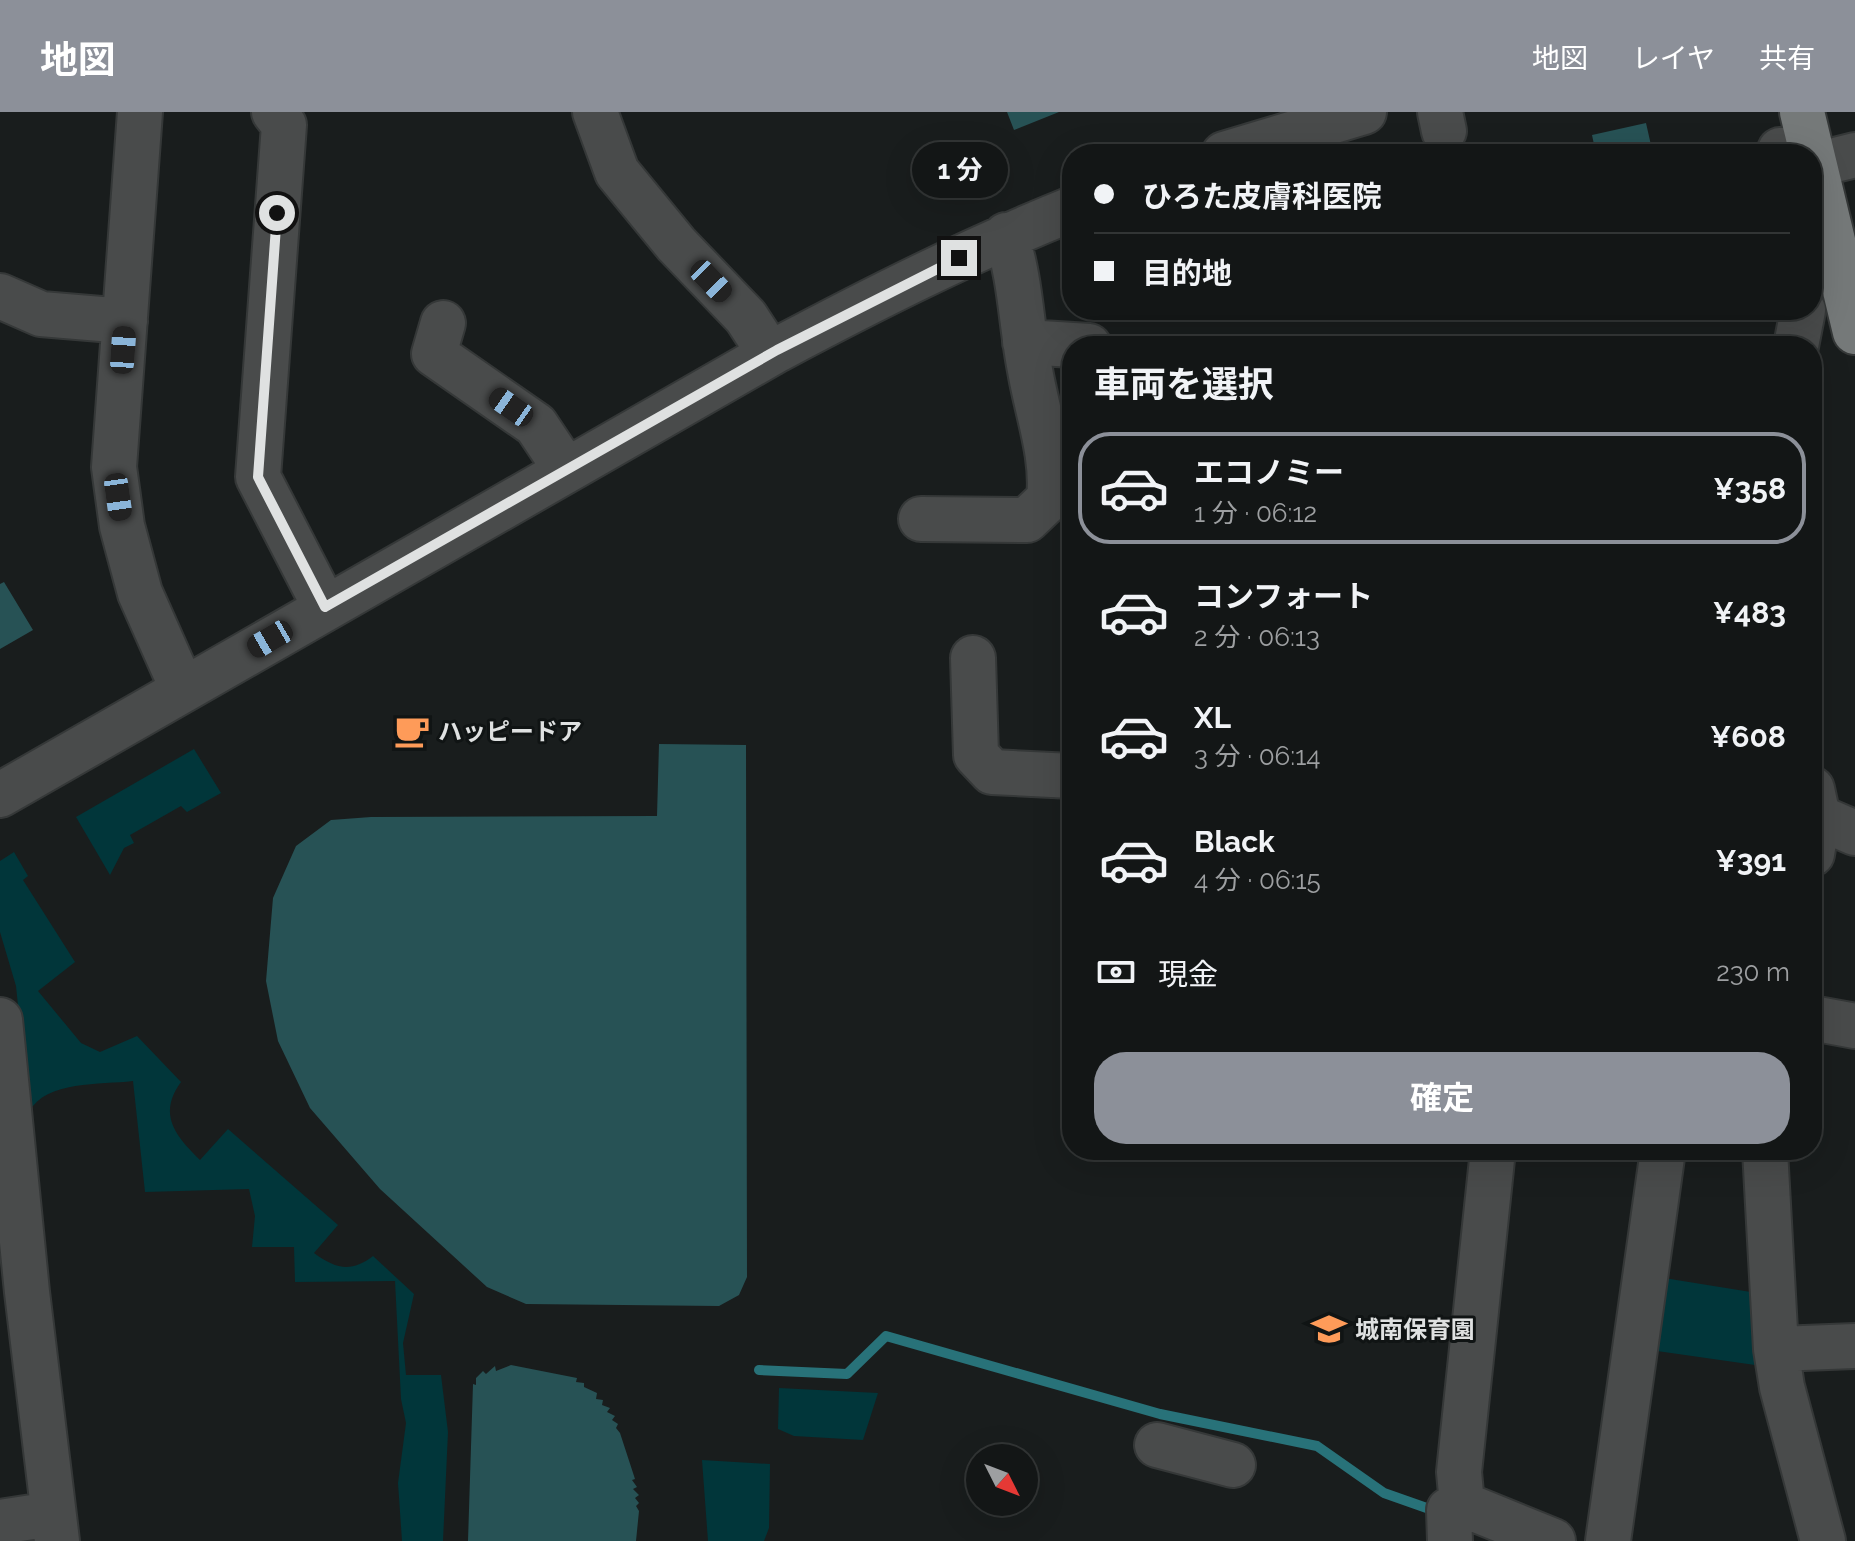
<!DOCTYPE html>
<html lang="ja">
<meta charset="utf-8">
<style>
:root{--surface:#131616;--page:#1c1f1f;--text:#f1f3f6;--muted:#9d9fa1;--line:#323535;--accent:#8c9099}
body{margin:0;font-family:Raleway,"Noto Sans JP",sans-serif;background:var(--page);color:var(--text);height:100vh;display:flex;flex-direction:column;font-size:30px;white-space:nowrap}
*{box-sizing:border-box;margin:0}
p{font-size:26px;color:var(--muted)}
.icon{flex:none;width:44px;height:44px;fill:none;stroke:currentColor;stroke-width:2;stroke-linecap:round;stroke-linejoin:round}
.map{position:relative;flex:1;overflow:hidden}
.sheet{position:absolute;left:1062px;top:224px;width:760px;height:824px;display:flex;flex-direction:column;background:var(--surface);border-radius:32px;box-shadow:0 8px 32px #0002,0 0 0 2px var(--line)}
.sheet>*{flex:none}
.banner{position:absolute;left:1062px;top:32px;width:760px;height:176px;border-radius:32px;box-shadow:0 8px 32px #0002,0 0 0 2px var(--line);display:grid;align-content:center;height:176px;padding:0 32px;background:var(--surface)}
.needle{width:52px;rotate:132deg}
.tools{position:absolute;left:966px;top:1332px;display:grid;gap:16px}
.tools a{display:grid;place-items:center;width:72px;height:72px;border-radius:50%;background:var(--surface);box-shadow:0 8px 32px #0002,0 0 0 2px var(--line);font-size:40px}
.end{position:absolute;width:36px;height:36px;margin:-18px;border:10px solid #dfe1e1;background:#111;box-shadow:0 0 0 4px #111}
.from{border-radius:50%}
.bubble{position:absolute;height:56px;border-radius:28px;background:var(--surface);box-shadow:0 8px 32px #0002,0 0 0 2px var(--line);font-size:26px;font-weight:700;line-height:56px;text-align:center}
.car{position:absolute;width:24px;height:48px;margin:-24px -12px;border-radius:10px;box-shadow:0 0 6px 2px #0007;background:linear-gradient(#222 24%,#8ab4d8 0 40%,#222 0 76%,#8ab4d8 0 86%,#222 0)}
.banner b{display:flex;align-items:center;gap:28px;height:76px;font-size:30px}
.banner b+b{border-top:2px solid var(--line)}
.banner i{width:20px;height:20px;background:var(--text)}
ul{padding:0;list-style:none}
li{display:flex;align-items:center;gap:24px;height:112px;margin:0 16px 12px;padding:0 16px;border:4px solid transparent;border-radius:32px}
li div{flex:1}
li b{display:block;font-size:30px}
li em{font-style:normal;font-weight:700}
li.selected{border-color:var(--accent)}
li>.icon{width:72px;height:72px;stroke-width:1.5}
h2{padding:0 32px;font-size:36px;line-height:96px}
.pay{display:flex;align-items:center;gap:20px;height:88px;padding:0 32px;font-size:30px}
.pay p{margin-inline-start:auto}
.button{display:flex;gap:16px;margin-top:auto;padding:16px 32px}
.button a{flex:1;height:92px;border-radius:32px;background:var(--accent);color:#fff;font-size:32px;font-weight:700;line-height:92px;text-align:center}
header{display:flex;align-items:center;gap:48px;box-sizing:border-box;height:112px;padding:0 40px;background:var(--accent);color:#fff}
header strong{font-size:38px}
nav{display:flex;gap:44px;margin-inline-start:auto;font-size:28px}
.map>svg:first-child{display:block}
.green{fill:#01363a}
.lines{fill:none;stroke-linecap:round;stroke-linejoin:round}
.stream{stroke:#287279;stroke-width:10}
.building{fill:#275255}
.minor-casing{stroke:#353838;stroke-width:48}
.major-casing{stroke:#353838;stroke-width:48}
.minor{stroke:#494b4b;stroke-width:44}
.major{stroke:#757979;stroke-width:44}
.route{stroke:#dfe1e1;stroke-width:10}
.labels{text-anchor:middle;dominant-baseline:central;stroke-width:6;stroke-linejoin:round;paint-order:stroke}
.poi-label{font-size:24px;font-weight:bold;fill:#dfe1e1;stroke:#101414;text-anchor:start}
</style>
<header>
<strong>地図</strong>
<nav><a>地図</a><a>レイヤ</a><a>共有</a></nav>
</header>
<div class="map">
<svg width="1855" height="1429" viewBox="0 0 1855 1429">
<rect width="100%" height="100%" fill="#191d1d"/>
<path class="green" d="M194 637 221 681 187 700 181 694 130 723 134 731 124 736 110 763 76 705Z
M14 740 28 764 23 768 75 850 38 879 81 931 100 940 137 924 181 970C157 1003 176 1024 200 1048L228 1017 338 1113 314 1141C336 1157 351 1161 373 1144L414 1182 403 1231 406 1263H441L448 1320 443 1429H402L398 1371 406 1311 401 1287 395 1169 295 1170 294 1135H252L255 1104 249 1077 145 1080 133 969C101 973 46 968 29 1000L16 874 0 820V749Z
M1664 1166 1757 1181 1762 1254 1650 1238Z
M779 1276 878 1281 863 1328 794 1324 778 1317Z
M702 1348 770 1352 769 1416 764 1429H708Z"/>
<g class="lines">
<path class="stream" d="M759 1258 847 1262 886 1224 1160 1302 1317 1334 1384 1381 1438 1400"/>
</g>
<path class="building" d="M1007 0H1059L1014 18Z
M1646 11 1653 42H1596L1592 23Z
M4 470 33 518 0 537V472Z
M659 632 746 633 747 1165 739 1183 719 1194 526 1192 487 1175 380 1077 310 996 278 929 266 869 273 786 296 734 331 708 371 705 657 704Z
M511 1253 577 1266 576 1270 584 1271V1275L597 1281 596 1287 603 1288 602 1293 610 1296 607 1300 615 1304 612 1308 618 1312 616 1316 620 1321 635 1367 632 1368 637 1375 633 1377 639 1383 635 1386 639 1391 636 1394 639 1399 636 1429H468L473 1272 476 1273V1266L483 1259 486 1262 495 1254 496 1259Z"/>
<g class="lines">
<g class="minor-casing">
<path id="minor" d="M140 0 114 355 122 414 140 481 183 578
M274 0 284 13 258 365 325 495
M595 0 617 60 676 132 746 205 770 242
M1440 0 1444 19
M1780 38 1811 37
M1224 42 1364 0
M1815 53 1855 43
M0 184 41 202 125 209
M443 211 434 242 536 313 566 358
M1025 230 1089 234
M1796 234 1803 198
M921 407 1027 408 1049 387C1054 345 1037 300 1030 258 1021 213 1021 168 1006 123
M973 546 976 643 992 660 1072 664
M1812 677 1818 705 1812 742
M0 683 777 238C873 187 970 138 1072 97
M1818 705 1855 721
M1812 906 1855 914
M0 908 27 1180 57 1429
M1765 1038 1776 1237 1782 1275 1823 1429
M1776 1237 1855 1234
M1157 1333 1233 1353
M1462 1392 1459 1360 1493 1038
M0 1410 52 1402
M1450 1429 1449 1398 1462 1392 1553 1429
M1608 1429 1663 1038"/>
</g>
<g class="major-casing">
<path id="major" d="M1802 0 1855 220"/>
</g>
<use href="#minor" class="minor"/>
<use href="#major" class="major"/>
</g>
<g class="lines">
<path class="route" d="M277 101 258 365 325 495 777 238 959 146"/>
</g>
<defs>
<g id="cafe-bare" transform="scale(2.76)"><path d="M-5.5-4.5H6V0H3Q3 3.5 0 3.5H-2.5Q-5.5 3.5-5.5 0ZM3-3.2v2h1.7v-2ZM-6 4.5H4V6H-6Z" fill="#fe9b59" stroke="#101414" stroke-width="2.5" paint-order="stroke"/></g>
<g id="school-bare" transform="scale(2.76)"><path d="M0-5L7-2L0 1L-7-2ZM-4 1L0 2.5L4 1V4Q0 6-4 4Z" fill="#fe9b59" stroke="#101414" stroke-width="2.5" paint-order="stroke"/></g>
</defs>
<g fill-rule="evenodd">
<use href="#cafe-bare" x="412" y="619"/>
<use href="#school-bare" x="1329" y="1217"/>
</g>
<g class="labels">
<g class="poi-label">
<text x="438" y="619">ハッピードア</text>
<text x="1355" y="1217">城南保育園</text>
</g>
</g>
</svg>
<div class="tools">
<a><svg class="needle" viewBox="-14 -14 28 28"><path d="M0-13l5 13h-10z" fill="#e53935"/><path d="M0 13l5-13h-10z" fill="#9d9fa1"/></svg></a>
</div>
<i class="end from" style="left:277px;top:101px"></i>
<i class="end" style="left:959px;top:146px"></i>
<div class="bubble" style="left:912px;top:30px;width:96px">1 分</div>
<i class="car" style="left:711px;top:169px;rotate:136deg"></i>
<i class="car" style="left:123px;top:238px;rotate:4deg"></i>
<i class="car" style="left:511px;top:295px;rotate:305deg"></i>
<i class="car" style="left:118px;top:385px;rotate:172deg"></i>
<i class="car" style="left:270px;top:527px;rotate:240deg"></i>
<div class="banner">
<b><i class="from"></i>ひろた皮膚科医院</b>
<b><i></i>目的地</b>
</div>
<section class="sheet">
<h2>車両を選択</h2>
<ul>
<li class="selected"><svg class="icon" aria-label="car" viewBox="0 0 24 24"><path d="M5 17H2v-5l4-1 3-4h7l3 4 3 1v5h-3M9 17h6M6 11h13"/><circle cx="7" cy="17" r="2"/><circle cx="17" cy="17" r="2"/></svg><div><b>エコノミー</b><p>1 分 · 06:12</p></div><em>¥358</em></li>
<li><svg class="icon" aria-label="car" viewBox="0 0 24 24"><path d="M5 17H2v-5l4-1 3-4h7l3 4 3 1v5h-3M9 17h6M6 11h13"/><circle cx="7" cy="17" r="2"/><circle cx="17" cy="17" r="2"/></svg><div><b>コンフォート</b><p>2 分 · 06:13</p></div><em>¥483</em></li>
<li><svg class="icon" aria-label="car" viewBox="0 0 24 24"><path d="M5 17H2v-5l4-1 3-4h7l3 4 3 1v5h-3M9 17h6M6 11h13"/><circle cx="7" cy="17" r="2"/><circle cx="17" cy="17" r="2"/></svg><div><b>XL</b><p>3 分 · 06:14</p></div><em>¥608</em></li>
<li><svg class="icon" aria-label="car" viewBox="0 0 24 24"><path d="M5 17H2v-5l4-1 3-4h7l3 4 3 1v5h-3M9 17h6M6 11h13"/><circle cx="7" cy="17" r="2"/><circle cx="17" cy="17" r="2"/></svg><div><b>Black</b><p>4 分 · 06:15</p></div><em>¥391</em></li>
</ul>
<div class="pay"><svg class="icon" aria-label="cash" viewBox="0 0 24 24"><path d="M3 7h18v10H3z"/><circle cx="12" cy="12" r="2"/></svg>現金<p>230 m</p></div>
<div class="button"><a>確定</a></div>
</section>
</div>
